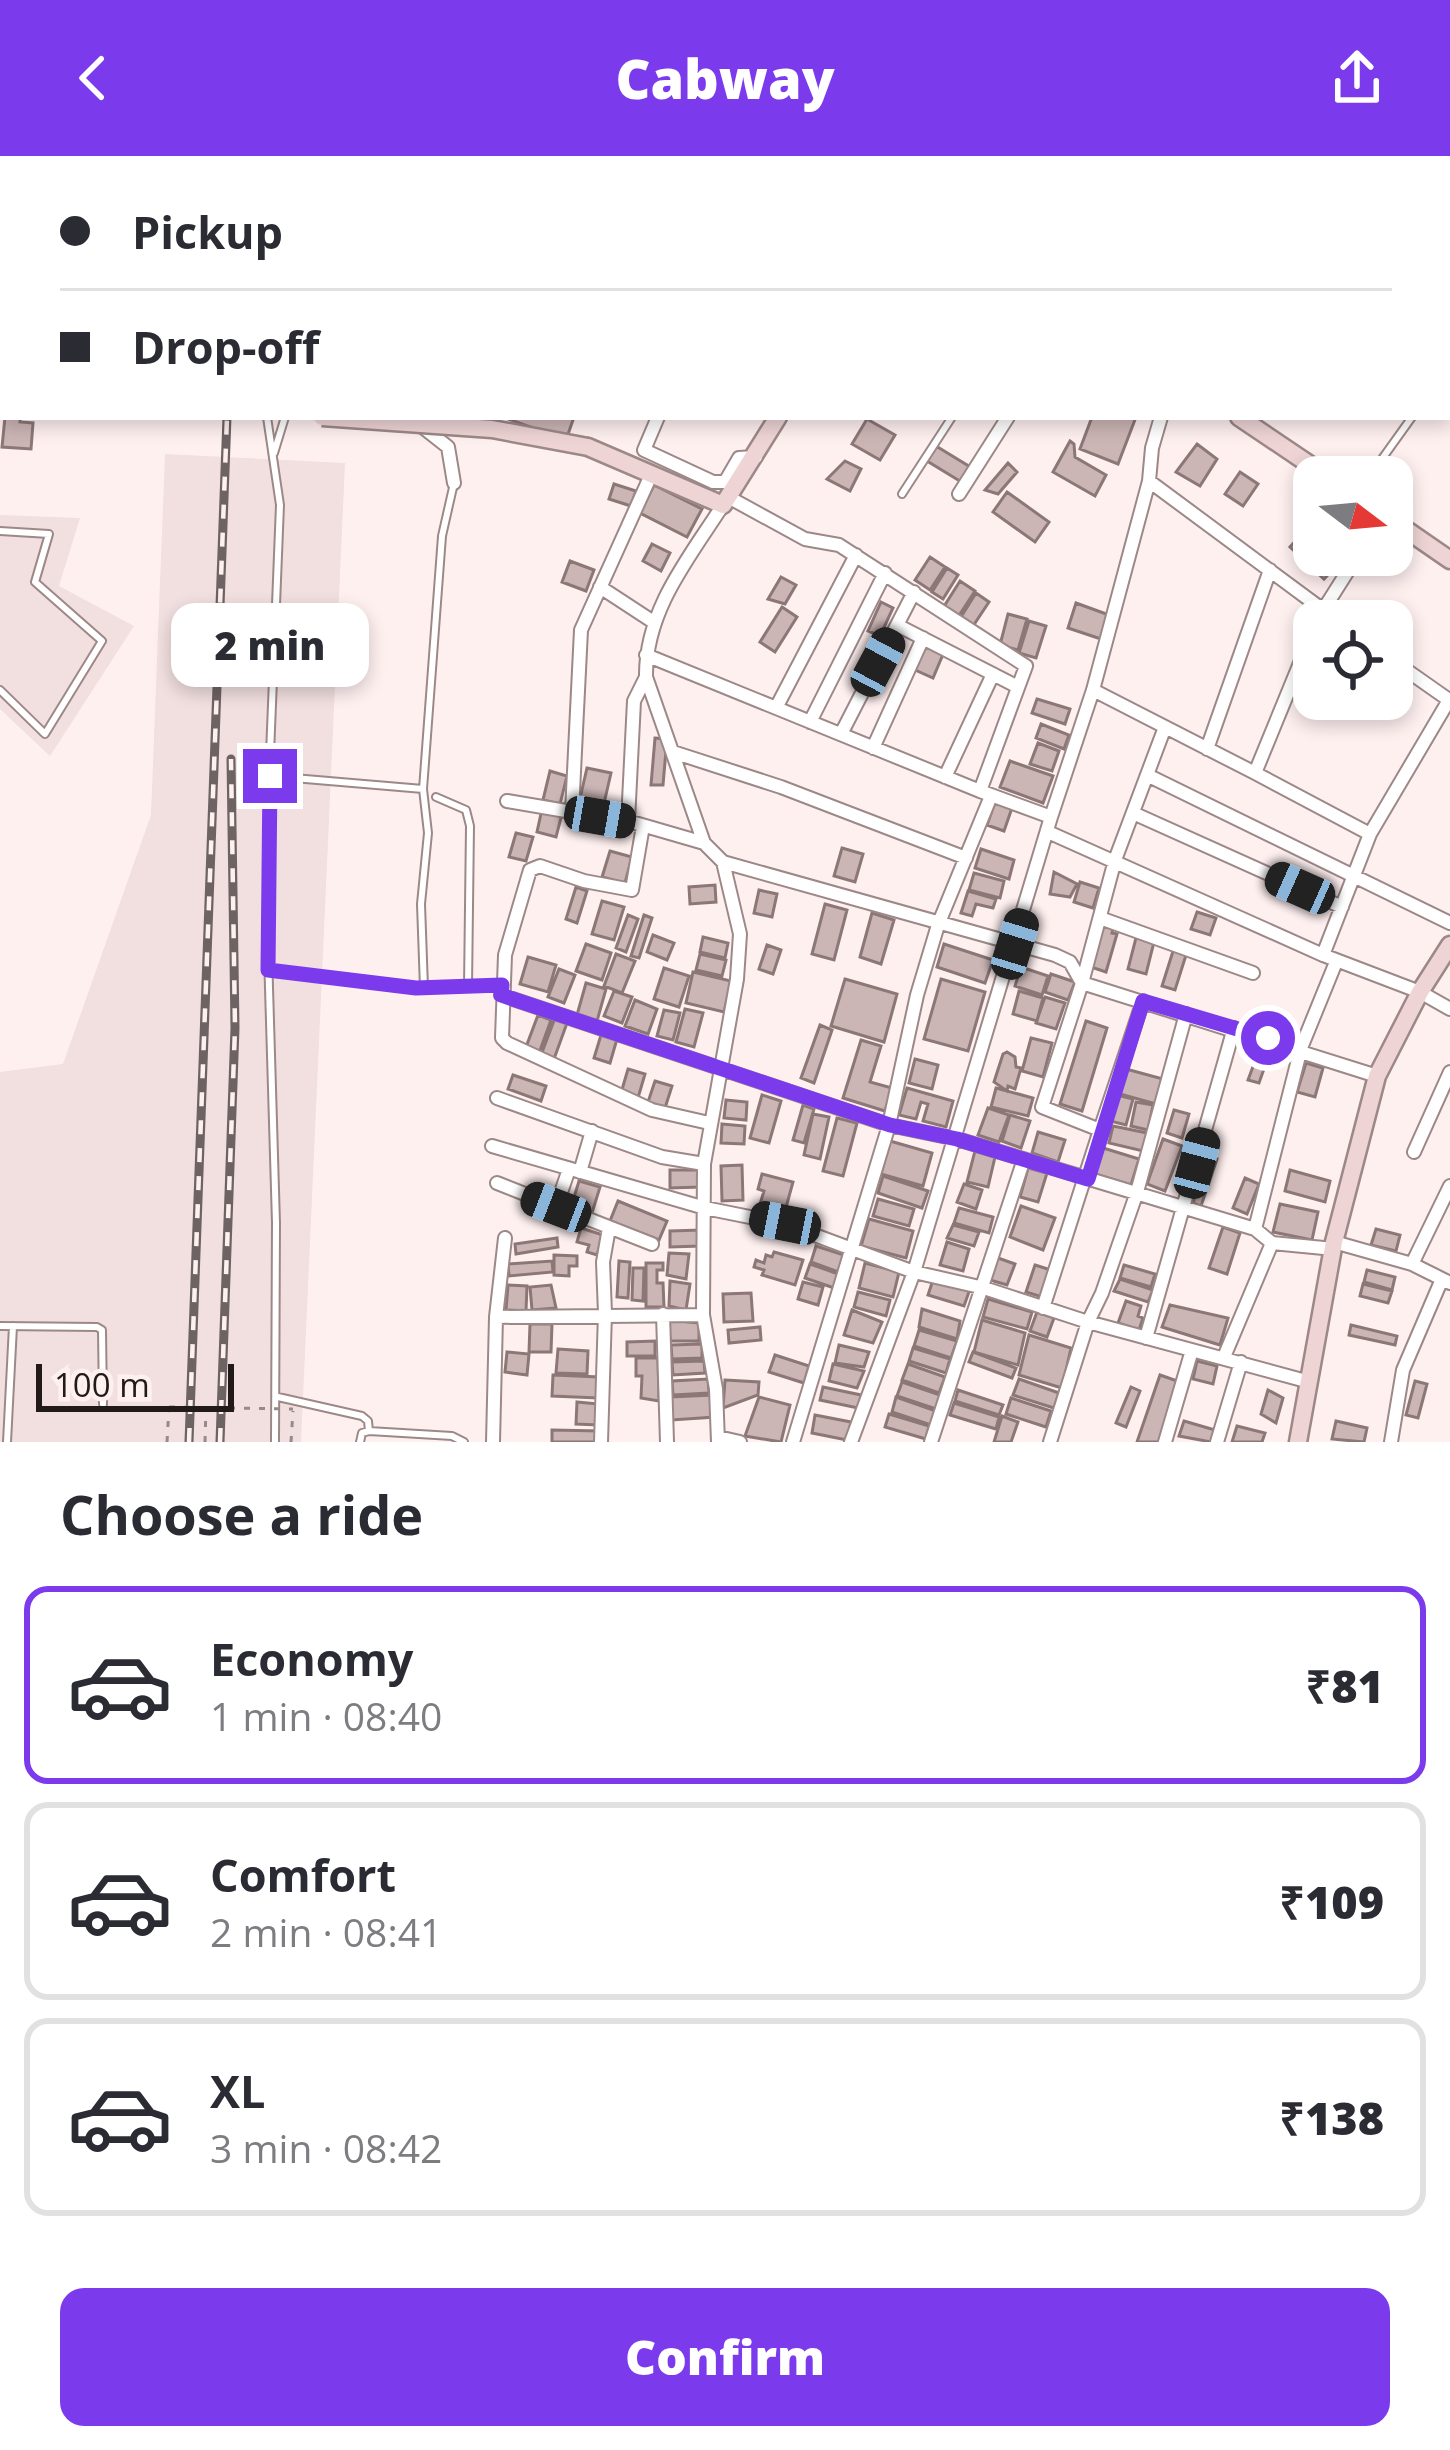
<!DOCTYPE html>
<meta charset="utf-8">
<style>
:root{--surface:#fff;--page:#f7f7f7;--text:#2b2b33;--muted:#7c7c81;--line:#e1e1e2;--accent:#7c3aed}
body{margin:0;font-family:"Open Sans",sans-serif;background:var(--page);color:var(--text);height:100vh;display:flex;flex-direction:column;font-size:45px;white-space:nowrap}
*{box-sizing:border-box;margin:0}
p{font-size:39px;color:var(--muted)}
.icon{flex:none;width:66px;height:66px;fill:none;stroke:currentColor;stroke-width:2;stroke-linecap:round;stroke-linejoin:round}
.map{position:relative;height:1286px;overflow:hidden}
.sheet{display:flex;flex-direction:column;background:var(--surface);flex:1}
.sheet>*{flex:none}
.top-card{position:absolute;left:0px;top:0px;width:1452px;height:264px;box-shadow:0 6px 18px #0003;display:grid;align-content:center;height:264px;padding:0 60px;background:var(--surface)}
.needle{width:78px;rotate:106deg}
.fabs{position:absolute;left:1293px;top:300px;display:grid;gap:24px}
.fabs a{display:grid;place-items:center;width:120px;height:120px;border-radius:24px;background:var(--surface);box-shadow:0 6px 18px #0003;font-size:60px}
.scale{position:absolute;left:36px;bottom:30px;width:198px;box-sizing:border-box;padding-left:12px;border:6px solid #221919;border-top:0;font-size:33px;line-height:42px;white-space:nowrap;color:#221919;-webkit-text-stroke:9px #fff0f0;paint-order:stroke}
.end{position:absolute;width:54px;height:54px;margin:-27px;border:15px solid #7c3aed;background:#fff;box-shadow:0 0 0 6px #fff}
.from{border-radius:50%}
.bubble{position:absolute;height:84px;border-radius:24px;background:var(--surface);box-shadow:0 6px 18px #0003;font-size:39px;font-weight:800;line-height:84px;text-align:center}
.car{position:absolute;width:36px;height:72px;margin:-36px -18px;border-radius:15px;box-shadow:0 0 9px 3px #0007;background:linear-gradient(#222 24%,#8ab4d8 0 40%,#222 0 76%,#8ab4d8 0 86%,#222 0)}
.top-card b{display:flex;align-items:center;gap:42px;height:114px;font-size:45px}
.top-card b+b{border-top:3px solid var(--line)}
.top-card i{width:30px;height:30px;background:var(--text)}
ul{padding:0;list-style:none}
li{display:flex;align-items:center;gap:36px;height:198px;margin:0 24px 18px;padding:0 36px;border:6px solid var(--line);border-radius:24px}
li div{flex:1}
li b{display:block;font-size:45px}
li em{font-style:normal;font-weight:800}
li.current{border-color:var(--accent)}
li>.icon{width:108px;height:108px;stroke-width:1.5}
h2{padding:0 60px;font-size:54px;line-height:144px}
.button{display:flex;gap:24px;margin-top:auto;padding:24px 60px}
.button a{flex:1;height:138px;border-radius:24px;background:var(--accent);color:#fff;font-size:48px;font-weight:800;line-height:138px;text-align:center}
header{display:flex;justify-content:space-between;align-items:center;height:156px;padding:0 60px;background:var(--accent);color:#fff;font-size:54px;font-weight:800}
.map>svg:first-child{display:block}
.built{fill:#f2dfdf}
.building{fill:#ccb5b5;stroke:#8c7777;stroke-width:3}
.lines{fill:none;stroke-linecap:round;stroke-linejoin:round}
.lane-casing{stroke:#9d8888;stroke-width:10}
.street-casing{stroke:#9d8888;stroke-width:16}
.secondary-casing{stroke:#9d8888;stroke-width:21}
.path{stroke:#968a8a;stroke-width:3;stroke-dasharray:6 9;stroke-linecap:butt}
.lane{stroke:#fff;stroke-width:6}
.street{stroke:#fff;stroke-width:12}
.secondary{stroke:#eed4d5;stroke-width:16}
.rail-casing{stroke:#6e6363;stroke-width:9}
.rail{stroke:#fff0f0;stroke-width:4.5;stroke-dasharray:14;stroke-linecap:butt}
.secondary-bridge-casing{stroke:#9d8888;stroke-width:21;stroke-linecap:butt}
.path-bridge{stroke:#968a8a;stroke-width:3;stroke-dasharray:6 9;stroke-linecap:butt}
.secondary-bridge{stroke:#eed4d5;stroke-width:16}
.route{stroke:#7c3aed;stroke-width:15}
</style>
<header><svg class="icon" aria-label="back" viewBox="0 0 24 24"><path d="M15 5l-7 7 7 7"/></svg>Cabway<svg class="icon" aria-label="share" viewBox="0 0 24 24"><path d="M12 15V3M7 8l5-5 5 5M5 13v7h14v-7"/></svg></header>
<div class="map">
<svg width="1450" height="1286" viewBox="0 0 1450 1286">
<rect width="100%" height="100%" fill="#fff0f0"/>
<path class="built" d="M165 298 345 307 301 1286H0V916L63 908 151 659Z
M0 359 80 362 59 430 134 470 50 600 0 553Z"/>
<path class="building" d="M5 261H21L20 266 33 267 31 293 2 291Z
M503 261H574L566 284Z
M1092 261H1136L1118 308 1080 293Z
M867 263 895 279 880 304 852 288Z
M1070 285 1074 288 1075 301 1106 319 1095 340 1053 316Z
M1197 288 1217 303 1200 330 1176 316Z
M936 290 972 312 963 327 927 305Z
M845 305 861 313 850 335 827 323Z
M1008 307 1017 316 998 338 985 334Z
M1240 316 1258 328 1243 350 1225 338Z
M614 328 636 335 631 350 609 343Z
M654 329 702 353 687 381 640 357Z
M1007 336 1049 366 1035 386 993 356Z
M1314 365V399H1346L1324 423 1290 391Z
M652 388 670 397 661 415 643 405Z
M930 401 945 411 930 434 915 424Z
M570 405 594 414 586 435 562 426Z
M947 412 958 419 943 443 932 436Z
M781 421 796 429 785 448 768 443Z
M960 425 975 435 958 461 943 452Z
M976 437 989 446 973 470 961 461Z
M881 446 893 452 880 480 868 475Z
M1076 447 1109 459 1101 483 1068 472Z
M782 451 797 461 775 496 760 486Z
M1008 458 1027 463 1018 494 1000 489Z
M1029 465 1046 470 1036 502 1019 497Z
M923 487 944 496 933 522 913 513Z
M1037 543 1070 553 1065 568 1032 557Z
M1041 568 1069 579 1064 593 1036 582Z
M655 582 667 583 663 629H651Z
M1038 587 1059 595 1052 615 1030 608Z
M1010 605 1053 620 1043 647 1000 631Z
M587 612 611 617 602 656 578 651Z
M550 615 567 620 560 648 543 644Z
M995 646 1012 652 1004 675 987 669Z
M542 653 562 658 556 681 537 676Z
M516 677 533 681 526 705 509 701Z
M842 692 863 698 855 726 834 720Z
M981 693 1014 704 1009 723 975 712Z
M610 695 632 701 625 727 602 721Z
M1054 716 1077 728 1070 741 1050 738Z
M974 717 1004 725 1000 742 969 734Z
M1080 726 1099 732 1093 752 1074 746Z
M715 729 716 746 690 748 689 731Z
M576 731 587 735 577 767 566 763Z
M759 734 777 738 772 761 754 757Z
M968 735 996 743 993 752 976 748 972 760 961 757Z
M602 745 624 751 614 784 592 778Z
M825 748 847 754 834 804 812 798Z
M1197 756 1216 762 1210 779 1191 773Z
M872 757 894 764 881 808 860 801Z
M628 759 638 763 626 796 616 792Z
M644 759 652 762 639 802 631 800Z
M1104 765 1114 768 1112 777 1117 778 1106 816 1091 811Z
M1137 778 1155 782 1146 818 1128 813Z
M653 779 674 787 667 804 647 796Z
M703 781 728 787 725 802 700 796Z
M586 788 611 797 602 824 576 815Z
M944 788 993 804 985 827 937 811Z
M767 789 781 794 773 818 759 813Z
M1174 792 1187 796 1175 834 1162 830Z
M616 798 635 805 622 837 604 830Z
M700 798 726 804 722 820 696 814Z
M528 801 556 809 548 836 520 828Z
M1021 811 1048 820 1042 839 1015 830Z
M664 812 689 820 679 851 654 843Z
M559 813 575 819 564 847 548 841Z
M693 816 731 825 724 856 686 847Z
M1051 818 1075 826 1068 844 1045 836Z
M845 823 897 838 884 886 831 870Z
M941 823 985 836 968 895 924 883Z
M586 827 606 833 597 865 577 859Z
M614 835 632 841 622 867 604 860Z
M1019 835 1043 842 1037 865 1013 858Z
M1045 841 1065 847 1056 873 1036 867Z
M635 844 657 853 648 878 625 870Z
M685 853 703 857 694 891 676 886Z
M664 854 680 857 673 884 657 880Z
M538 859 551 864 539 897 526 891Z
M555 862 567 867 554 903 541 899Z
M1086 865 1107 872 1082 955 1060 948Z
M820 869 832 874 814 927 801 922Z
M601 879 617 883 610 907 594 902Z
M1031 882 1052 887 1043 921 1022 915Z
M861 884 881 890 870 926 892 932 885 955 843 942Z
M1261 889 1271 893 1259 927 1248 924Z
M1007 896 1015 901 1016 911 1021 912 1015 933 1008 930 1007 935 994 926 1003 898Z
M915 903 938 909 932 933 909 927Z
M1306 907 1323 912 1315 941 1297 936Z
M628 913 645 918 638 942 621 937Z
M1126 913 1163 923 1156 948 1120 938Z
M513 919 546 930 541 945 508 933Z
M655 925 672 930 665 952 648 946Z
M907 932 953 945 946 971 923 965 928 948 921 946 916 963 899 959Z
M996 932 1033 942 1028 960 991 951Z
M762 939 781 945 769 987 750 982Z
M1117 939 1133 943 1126 969 1110 965Z
M726 944 747 946 746 964 724 962Z
M1136 946 1153 949 1148 974 1131 970Z
M803 949 814 953 804 987 793 984Z
M988 952 1009 959 999 986 978 979Z
M1174 954 1189 958 1182 982 1167 977Z
M813 958 829 961 820 1003 804 999Z
M1010 959 1030 965 1021 992 1002 985Z
M837 962 857 967 843 1020 823 1015Z
M722 968 745 970 744 988 721 987Z
M1113 970 1147 977 1143 995 1109 987Z
M1038 976 1065 984 1058 1006 1032 997Z
M1163 983 1182 990 1165 1035 1147 1028Z
M890 985 932 997 923 1030 881 1018Z
M1100 991 1139 1003 1131 1029 1092 1017Z
M975 995 995 1001 988 1031 967 1026Z
M1208 1000 1217 1003 1201 1050 1193 1047Z
M742 1009 743 1044 722 1045 721 1010Z
M1028 1012 1047 1017 1038 1046 1020 1041Z
M670 1014H700V1031L670 1032Z
M1290 1014 1330 1025 1325 1046 1285 1035Z
M762 1018 793 1026 785 1055 760 1048 764 1035 758 1033Z
M883 1020 928 1035 922 1052 878 1037Z
M1245 1022 1259 1028 1247 1058 1233 1052Z
M579 1025 600 1031 592 1057 571 1051Z
M964 1028 982 1034 976 1053 957 1046Z
M878 1043 914 1053 909 1070 873 1060Z
M618 1045 667 1065 659 1084 610 1065Z
M1280 1048 1318 1056 1312 1084 1273 1076Z
M1021 1050 1055 1062 1043 1094 1010 1081Z
M959 1052 993 1061 989 1077 954 1067Z
M869 1063 913 1075 906 1102 861 1090Z
M953 1069 979 1076 974 1090 947 1082Z
M1223 1071 1240 1077 1227 1118 1209 1112Z
M581 1072 603 1079 597 1099 587 1096 589 1089 577 1086Z
M1376 1073 1400 1079 1396 1095 1371 1089Z
M701 1074V1090L670 1091V1075Z
M557 1082 558 1091 516 1098 515 1088Z
M947 1086 969 1093 963 1115 940 1109Z
M816 1090 850 1101 844 1118 811 1106Z
M774 1096 803 1104 795 1129 762 1119 764 1114 754 1111 756 1104 764 1107 766 1099 772 1101Z
M669 1097 689 1098 686 1123 667 1119Z
M554 1099 577 1100V1110H569V1120L554 1119Z
M998 1102 1015 1108 1007 1129 990 1124Z
M552 1105 553 1116 509 1120 508 1108Z
M619 1105 630 1106 628 1142 617 1141Z
M646 1107H663V1114H657V1127H663L664 1151H646Z
M865 1107 899 1116 893 1141 859 1132Z
M810 1108 844 1120 840 1134 805 1122Z
M1035 1109 1051 1114 1042 1141 1026 1136Z
M1124 1109 1155 1118 1151 1131 1120 1122Z
M633 1112H644L643 1145 632 1144Z
M1367 1114 1395 1121 1392 1134 1364 1126Z
M934 1121 970 1133 964 1150 928 1139Z
M1120 1123 1153 1134 1148 1146 1114 1135Z
M670 1125 690 1128 686 1154 669 1150Z
M803 1126 823 1131 818 1149 798 1143Z
M1363 1128 1392 1135 1388 1147 1360 1140Z
M508 1129 527 1130 526 1155 506 1154Z
M551 1129 556 1152 532 1154 530 1131Z
M858 1136 890 1144 886 1160 854 1151Z
M751 1137 753 1165 724 1166 723 1138Z
M988 1143 1032 1156 1027 1173 983 1161Z
M1126 1145 1141 1150 1138 1160 1143 1162 1139 1174 1118 1167Z
M1170 1149 1228 1162 1220 1189 1162 1171Z
M922 1153 960 1165 957 1183 919 1171Z
M852 1154 882 1166 873 1187 844 1179Z
M1037 1156 1054 1162 1047 1181 1030 1175Z
M669 1164 699 1167V1185H670Z
M982 1164 1025 1177 1018 1209 974 1196Z
M530 1168H552L551 1196H529Z
M1351 1169 1397 1180 1395 1189 1349 1179Z
M760 1171 761 1184 729 1187 728 1174Z
M919 1174 957 1185 951 1202 914 1190Z
M1029 1179 1071 1192 1062 1232 1019 1219Z
M655 1185V1200H627V1186Z
M702 1188V1202L672 1203 671 1189Z
M839 1189 869 1196 864 1211 835 1207Z
M913 1192 950 1203 946 1217 909 1205Z
M558 1193 588 1195 587 1218 556 1217Z
M507 1196 529 1198 527 1219 505 1216Z
M973 1196 1016 1212 1012 1222 969 1206Z
M775 1199 809 1210 804 1227 769 1216Z
M636 1202H658L659 1245 641 1242 642 1220H636Z
M704 1205 705 1217 673 1219 672 1206Z
M1197 1205 1217 1210 1213 1228 1193 1223Z
M833 1208 864 1215 857 1232 829 1225Z
M908 1208 945 1221 939 1237 902 1224Z
M553 1219 599 1221 598 1242 552 1240Z
M1160 1219 1180 1226 1159 1286H1137Z
M708 1223 709 1237 673 1239 672 1225Z
M1019 1223 1059 1237 1054 1252 1013 1239Z
M725 1224 759 1226 758 1239 723 1252Z
M1415 1225 1427 1228 1418 1262 1406 1259Z
M902 1226 940 1239 936 1253 897 1240Z
M823 1231 861 1239 858 1252 820 1244Z
M1131 1231 1140 1235 1126 1271 1116 1267Z
M958 1234 1003 1249 999 1259 955 1245Z
M1268 1234 1283 1242 1276 1267 1261 1258Z
M714 1239 715 1261 672 1264 670 1241Z
M759 1241 790 1249 781 1286 745 1280Z
M896 1241 936 1255 931 1269 892 1256Z
M1011 1242 1051 1255 1046 1271 1006 1258Z
M577 1246 599 1248 598 1269 576 1268Z
M954 1247 999 1261 996 1273 950 1259Z
M889 1258 929 1270 926 1283 885 1271Z
M815 1259 851 1266 847 1284 812 1277Z
M1002 1260 1018 1266 1011 1286H994Z
M1184 1265 1215 1274 1211 1286 1179 1280Z
M1336 1265 1367 1272 1364 1286 1332 1283Z
M1237 1270 1265 1277 1262 1286H1232Z
M552 1274 600 1275 599 1286H552Z"/>
<g class="lines">
<g class="lane-casing">
<path id="lane" d="M986 0 1001 3
M268 3V0
M293 3 294 0
M455 3 456 0
M577 3 578 0
M874 3 875 0
M960 3 963 0
M1010 3 1014 0
M1052 3 1055 0
M1377 3 1379 0
M1449 52 1450 50
M1449 155 1450 156
M1449 210 1450 208
M267 261 280 349 270 598 268 798 276 1067 275 1286
M274 297 285 261
M1369 321 1412 261
M902 338 952 261
M0 375 49 378 35 426 102 485 45 578 0 534
M270 620 423 633 442 380 454 327
M436 641 466 654 470 670 468 831
M268 814 424 832 421 748 428 677 423 633
M424 832 502 829
M0 1170 97 1171 102 1174 103 1248
M278 1241 362 1260 368 1265 369 1275
M7 1286 13 1170
M360 1286 362 1277 369 1275 452 1280 464 1286"/>
</g>
<g class="street-casing">
<path id="street" d="M782 0 786 1
M200 3V0
M722 3 723 0
M0 5 3 6
M0 90 3 91
M0 150H3
M658 261 644 294 713 326H725L739 302 756 301
M420 269 448 291 454 327
M651 319 581 474 572 656 628 665 704 687
M1149 325 1338 465
M959 338 1008 261
M730 342 805 383 839 389 1026 510 980 635 1051 661
M600 431 655 467
M1320 459 1358 399
M897 469 1018 531
M1314 473 1255 617 1370 678 1323 799 1420 836 1450 853
M646 499 980 635
M1093 534 1255 617
M776 552 856 399
M810 566 885 417
M841 578 914 436
M873 592 923 482
M1207 593 1270 414
M673 596 781 631 966 702
M1147 619 1450 767
M945 621 993 518
M507 645 572 656
M1133 657 1342 751
M628 665 634 545 646 521
M643 670 632 734 584 725 540 710 530 714 505 799 502 882 507 887 652 954 709 967
M1048 676 1323 799
M1370 678 1449 544 1392 504
M723 706 1055 799 1070 806 1082 827 1377 920
M1100 762 1253 817
M501 839 889 969 957 983 1255 1073 1272 1087 1334 1093
M497 942 662 1001 704 1008
M1100 974 1143 845
M492 990 705 1052 785 1068 914 1116 984 1132 1088 1166 1306 1225
M1414 996 1450 916
M580 1016 592 975
M497 1027 652 1088
M556 1051 569 1013
M1255 1073 1301 892 1336 806
M1334 1086 1412 1108
M1442 1123 1412 1108 1450 1030
M1043 1152 1100 974 1042 951 1082 827 1115 704 1165 571
M663 1158 667 1286
M496 1161 703 1159
M1146 1182 1234 872
M1224 1201 1272 1087
M718 1281 740 1286
M493 1286 496 1161 505 1082
M601 1286 605 1157 603 1106 609 1072
M718 1286 716 1233 703 1159 704 1008 737 823 740 778 723 706 704 687 646 521C645 455 688 403 723 349
M793 1286 889 969 917 839 938 769 991 640
M851 1286 914 1116 1051 661 1093 534 1149 325 1152 292 1161 261
M931 1286 1024 1003
M1050 1286 1088 1166 1102 1137 1137 1036 1186 858
M1165 1286 1192 1194
M1217 1286 1241 1206
M1391 1286 1403 1214 1442 1123 1450 1127"/>
</g>
<g class="secondary-casing">
<path id="secondary" d="M515 0 527 3
M0 241H3
M1239 261 1328 321
M588 291 723 349 778 261
M1392 364 1450 404
M1298 1286 1334 1086 1377 920 1420 836 1450 789"/>
</g>
<path class="path" d="M167 1286 169 1251
M205 1286 206 1251
M291 1286 293 1255"/>
<use href="#lane" class="lane"/>
<use href="#street" class="street"/>
<use href="#secondary" class="secondary"/>
<g class="rail-casing">
<path id="rail" d="M240 3V0
M189 1286 227 261
M220 1286 235 872 231 603"/>
</g>
<use href="#rail" class="rail"/>
<g class="secondary-bridge-casing">
<path id="secondary-bridge" d="M322 261 492 273 588 291"/>
</g>
<path class="path-bridge" d="M169 1251 293 1253"/>
<use href="#secondary-bridge" class="secondary-bridge"/>
</g>
<g class="lines">
<path class="route" d="M270 620 268 814 416 832 502 829 501 839 890 969 957 983 1088 1023 1143 845 1268 882"/>
</g>
</svg>
<div class="fabs">
<a><svg class="needle" viewBox="-14 -14 28 28"><path d="M0-13l5 13h-10z" fill="#e53935"/><path d="M0 13l5-13h-10z" fill="#7c7c81"/></svg></a>
<a><svg class="icon" aria-label="locate" viewBox="0 0 24 24"><circle cx="12" cy="12" r="6"/><path d="M12 2v4M12 18v4M2 12h4M18 12h4"/></svg></a>
</div>
<div class="scale">100 m</div>
<i class="end from" style="left:1268px;top:882px"></i>
<i class="end" style="left:270px;top:620px"></i>
<div class="bubble" style="left:171px;top:447px;width:198px">2 min</div>
<i class="car" style="left:878px;top:506px;rotate:28deg"></i>
<i class="car" style="left:600px;top:661px;rotate:100deg"></i>
<i class="car" style="left:1300px;top:732px;rotate:294deg"></i>
<i class="car" style="left:1015px;top:788px;rotate:17deg"></i>
<i class="car" style="left:1197px;top:1007px;rotate:15deg"></i>
<i class="car" style="left:556px;top:1051px;rotate:291deg"></i>
<i class="car" style="left:785px;top:1067px;rotate:281deg"></i>
<div class="top-card">
<b><i class="from"></i>Pickup</b>
<b><i></i>Drop-off</b>
</div>
</div>
<section class="sheet">
<h2>Choose a ride</h2>
<ul>
<li class="current"><svg class="icon" aria-label="car" viewBox="0 0 24 24"><path d="M5 17H2v-5l4-1 3-4h7l3 4 3 1v5h-3M9 17h6M6 11h13"/><circle cx="7" cy="17" r="2"/><circle cx="17" cy="17" r="2"/></svg><div><b>Economy</b><p>1 min · 08:40</p></div><em>₹81</em></li>
<li><svg class="icon" aria-label="car" viewBox="0 0 24 24"><path d="M5 17H2v-5l4-1 3-4h7l3 4 3 1v5h-3M9 17h6M6 11h13"/><circle cx="7" cy="17" r="2"/><circle cx="17" cy="17" r="2"/></svg><div><b>Comfort</b><p>2 min · 08:41</p></div><em>₹109</em></li>
<li><svg class="icon" aria-label="car" viewBox="0 0 24 24"><path d="M5 17H2v-5l4-1 3-4h7l3 4 3 1v5h-3M9 17h6M6 11h13"/><circle cx="7" cy="17" r="2"/><circle cx="17" cy="17" r="2"/></svg><div><b>XL</b><p>3 min · 08:42</p></div><em>₹138</em></li>
</ul>
<div class="button"><a>Confirm</a></div>
</section>
